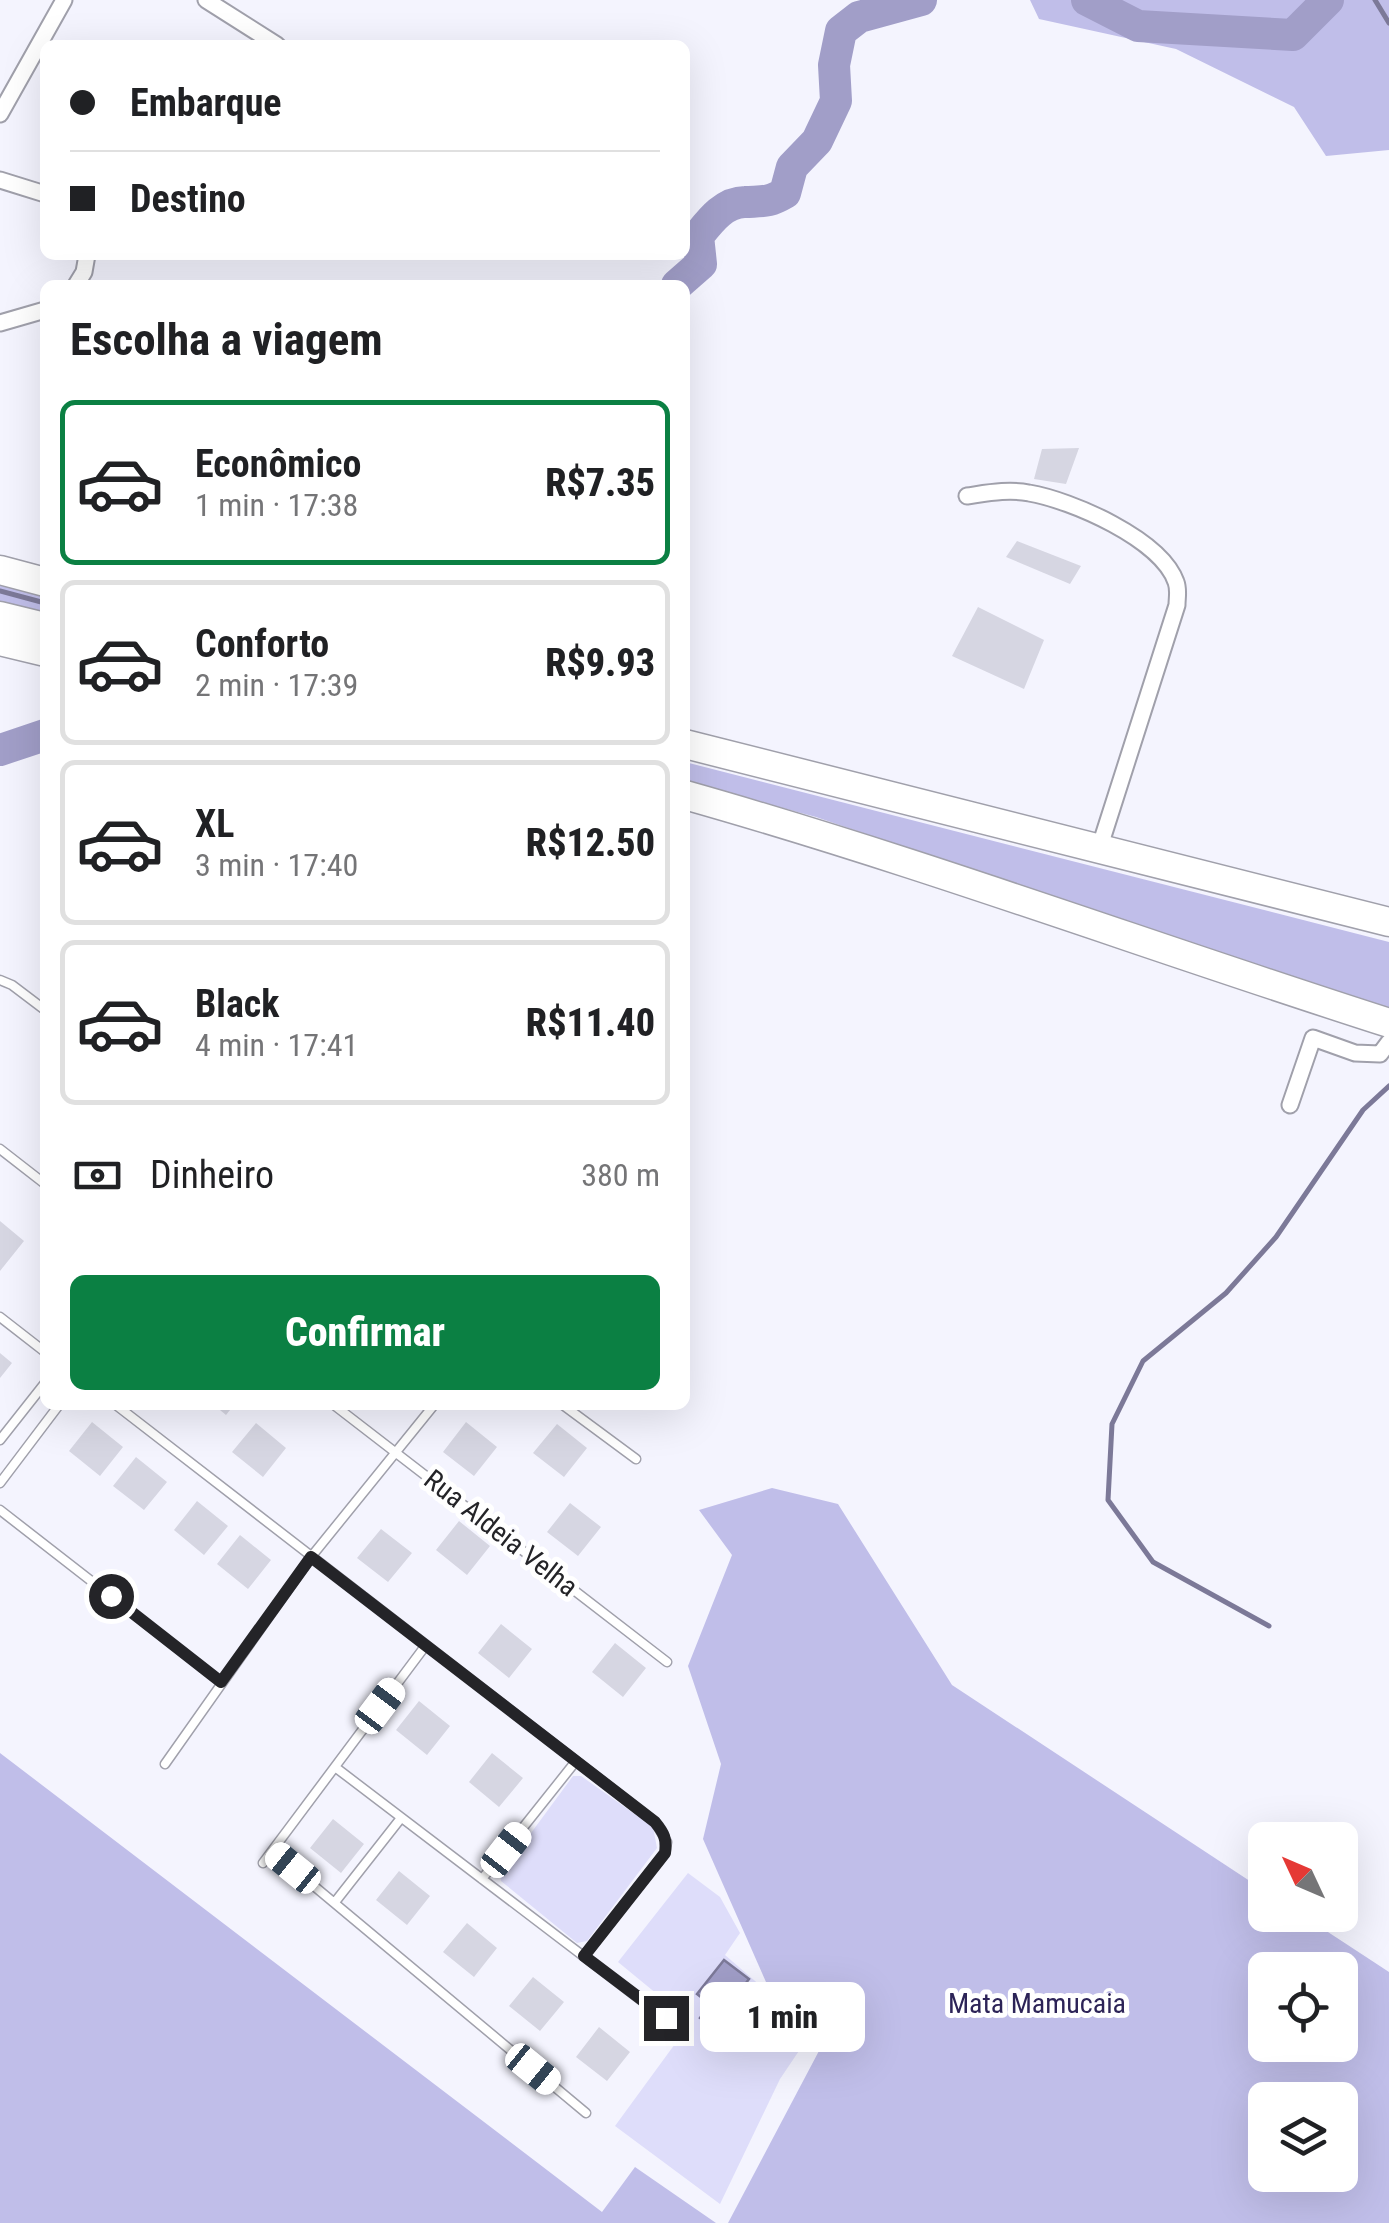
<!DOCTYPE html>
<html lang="pt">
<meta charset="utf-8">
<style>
:root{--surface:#fff;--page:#f6f6f6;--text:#202124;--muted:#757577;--line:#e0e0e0;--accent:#0b8043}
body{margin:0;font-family:"Roboto Condensed",sans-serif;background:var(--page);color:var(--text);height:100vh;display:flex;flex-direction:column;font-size:38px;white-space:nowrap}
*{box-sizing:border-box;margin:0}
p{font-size:32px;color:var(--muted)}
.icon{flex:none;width:55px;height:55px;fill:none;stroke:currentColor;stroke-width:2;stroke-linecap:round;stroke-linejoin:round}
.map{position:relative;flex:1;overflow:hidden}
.side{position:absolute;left:40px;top:280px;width:650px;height:1130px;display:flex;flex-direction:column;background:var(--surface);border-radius:15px;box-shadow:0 10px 40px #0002}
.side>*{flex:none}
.hud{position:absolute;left:40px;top:40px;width:650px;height:220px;border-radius:15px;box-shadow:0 10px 40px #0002;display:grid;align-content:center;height:220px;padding:0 30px;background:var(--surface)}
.needle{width:65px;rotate:314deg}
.fabs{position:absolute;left:1248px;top:1822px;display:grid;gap:20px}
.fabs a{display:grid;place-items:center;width:110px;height:110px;border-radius:15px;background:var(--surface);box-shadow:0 10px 40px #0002;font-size:50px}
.end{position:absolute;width:45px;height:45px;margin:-22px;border:12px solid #242428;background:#fff;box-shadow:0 0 0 5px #fff}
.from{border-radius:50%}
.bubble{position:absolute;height:70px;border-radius:15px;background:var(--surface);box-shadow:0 10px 40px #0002;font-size:32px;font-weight:800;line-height:70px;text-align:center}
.car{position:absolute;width:30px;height:60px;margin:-30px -15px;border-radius:12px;box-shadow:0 0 8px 2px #0007;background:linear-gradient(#fff 24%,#345 0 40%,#fff 0 76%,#345 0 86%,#fff 0)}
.hud b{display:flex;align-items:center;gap:35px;height:95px;font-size:38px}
.hud b+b{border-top:2px solid var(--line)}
.hud i{width:25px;height:25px;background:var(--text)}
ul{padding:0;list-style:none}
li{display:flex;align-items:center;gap:30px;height:165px;margin:0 20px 15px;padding:0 10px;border:5px solid var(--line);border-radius:15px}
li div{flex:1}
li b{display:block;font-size:38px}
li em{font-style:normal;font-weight:800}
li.selected{border-color:var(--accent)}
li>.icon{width:90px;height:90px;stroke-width:1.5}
h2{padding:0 30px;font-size:45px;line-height:120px}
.pay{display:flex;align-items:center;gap:25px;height:110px;padding:0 30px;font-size:38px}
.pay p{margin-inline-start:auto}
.button{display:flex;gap:20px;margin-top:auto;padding:20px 30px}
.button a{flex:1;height:115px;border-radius:15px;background:var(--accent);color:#fff;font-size:40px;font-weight:800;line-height:115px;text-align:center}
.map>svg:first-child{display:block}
.green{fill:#deddfa}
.forest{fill:#c0bee9;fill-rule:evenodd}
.water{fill:#a19ec8;stroke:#7c7998;stroke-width:2.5}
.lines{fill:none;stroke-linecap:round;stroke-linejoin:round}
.stream{stroke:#7c7998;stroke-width:5}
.river{stroke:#a19ec8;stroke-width:32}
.building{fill:#d6d6e2}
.service-casing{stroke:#a0a0ab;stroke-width:11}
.minor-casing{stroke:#a0a0ab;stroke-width:19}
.trunk-casing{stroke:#a0a0ab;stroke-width:31}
.service{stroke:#fff;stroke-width:8}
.minor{stroke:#fff;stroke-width:15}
.trunk{stroke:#fff;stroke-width:28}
.route{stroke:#242428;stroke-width:12}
.labels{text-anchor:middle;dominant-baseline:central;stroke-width:10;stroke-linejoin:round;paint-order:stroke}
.street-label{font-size:28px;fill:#242428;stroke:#fff}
.park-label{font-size:28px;fill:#2c2357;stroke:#fff}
</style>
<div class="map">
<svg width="1389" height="2223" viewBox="0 0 1389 2223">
<rect width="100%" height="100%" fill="#f4f4fe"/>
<path class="green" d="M573 1776H581L653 1827 657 1848 587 1941 577 1943 501 1881 500 1875Z
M688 1873 720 1897 740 1933 725 1955 770 1994 807 2039 780 2079 720 2204 615 2126 691 2022 618 1962Z"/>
<path class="forest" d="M1030 0H1389V150L1326 156 1294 107 1176 49 1039 19Z
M0 585 45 597V617L0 606Z
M685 762 1389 942V1013L816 817 685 782Z
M772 1488 838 1504 952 1685 1265 1891V1915H1302L1389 1972V2223H728L820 2049 766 1982 703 1839 721 1764 688 1666 732 1555 699 1510ZM1340 1970V2045H1265V1970ZM1340 2100V2175H1265V2100Z
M0 1753 602 2212 635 2167 716 2223H0Z"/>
<path class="water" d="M724 1960 749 1979 724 2012 729 2017 718 2031 700 2018 710 2004 697 1994Z"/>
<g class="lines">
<path class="stream" d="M1375 0 1389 23
M0 591 45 603
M1269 1626 1153 1562 1108 1500 1112 1424 1143 1361 1226 1293 1276 1237 1363 1110 1389 1086"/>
<path class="river" d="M1087 0 1138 26 1293 35 1328 0
M677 285 701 264 698 236C710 221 724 202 745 202 763 201 768 203 785 193L792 167 817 141 836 101 834 65 841 31 859 17 921 0
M0 750 45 735"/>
</g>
<path class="building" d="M1079 448 1066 484 1034 479 1042 449Z
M1017 541 1081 566 1070 584 1006 557Z
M978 607 1044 640 1024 689 952 656Z
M0 1221 24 1241 0 1271Z
M0 1353 12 1363 0 1378Z
M214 1405H234L226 1415Z
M92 1422 123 1447 100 1476 69 1451Z
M466 1422 497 1447 474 1476 443 1452Z
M256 1423 286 1448 263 1477 232 1452Z
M557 1424 587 1448 564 1477 533 1453Z
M136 1457 167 1482 144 1510 113 1486Z
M197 1501 228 1526 204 1555 174 1530Z
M570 1503 601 1527 578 1556 547 1532Z
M459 1521 490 1546 467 1575 436 1550Z
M381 1529 412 1553 388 1582 357 1558Z
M240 1535 271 1560 248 1589 217 1564Z
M501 1624 532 1649 509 1678 478 1653Z
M615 1643 646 1668 623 1697 592 1672Z
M419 1701 450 1726 427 1755 396 1730Z
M492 1753 523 1778 499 1807 469 1782Z
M333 1819 364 1844 341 1873 310 1848Z
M399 1871 430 1896 407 1925 376 1900Z
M467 1923 497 1948 474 1977 443 1952Z
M533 1977 564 2002 540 2031 509 2006Z
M599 2027 630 2052 607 2081 576 2057Z"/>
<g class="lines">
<g class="service-casing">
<path id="service" d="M0 980 12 985 45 1010
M0 1149 45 1184
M0 1317 45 1352
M116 1405 655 1822 667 1842 665 1853 584 1956
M334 1405 667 1662
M563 1405 636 1459
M0 1440 45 1383
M0 1483 59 1405
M0 1510 221 1682
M165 1764 311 1557 434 1405
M335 1767 666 2019
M272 1851 586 2113
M263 1863 426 1645
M482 1879 576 1761
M335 1902 401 1818"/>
</g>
<g class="minor-casing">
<path id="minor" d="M206 0 277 45
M0 114 64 0
M0 180 45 194
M76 285 84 272 87 255
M0 323 45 310
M967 496C988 493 1008 489 1029 493 1071 500 1161 539 1176 582 1179 590 1177 597 1177 605L1099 849
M1290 1105 1313 1038 1355 1053 1380 1054 1389 1042"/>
</g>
<g class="trunk-casing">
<path id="trunk" d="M0 570 45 582
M0 616 45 627
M0 641 45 652
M685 744 1389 922
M685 795C922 862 1154 948 1389 1023"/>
</g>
<use href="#service" class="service"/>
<use href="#minor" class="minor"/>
<use href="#trunk" class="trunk"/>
</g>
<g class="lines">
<path class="route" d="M111 1596 221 1682 311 1557 655 1822C664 1833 667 1839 665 1853L584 1956 666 2018"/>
</g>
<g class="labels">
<g class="street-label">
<text transform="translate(501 1533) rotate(38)">Rua Aldeia Velha</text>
</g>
<g class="park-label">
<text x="1037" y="2003">Mata Mamucaia</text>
</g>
</g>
</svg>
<div class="fabs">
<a><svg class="needle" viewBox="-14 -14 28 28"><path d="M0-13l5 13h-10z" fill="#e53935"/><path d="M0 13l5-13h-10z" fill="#757577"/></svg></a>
<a><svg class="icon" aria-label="locate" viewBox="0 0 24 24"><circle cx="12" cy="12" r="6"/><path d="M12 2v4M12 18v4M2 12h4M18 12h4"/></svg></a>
<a><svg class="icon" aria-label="layers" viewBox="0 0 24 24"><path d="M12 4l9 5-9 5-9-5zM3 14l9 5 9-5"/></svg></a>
</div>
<i class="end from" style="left:111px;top:1596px"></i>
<i class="end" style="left:666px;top:2018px"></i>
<div class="bubble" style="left:700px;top:1982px;width:165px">1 min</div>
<i class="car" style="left:380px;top:1706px;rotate:37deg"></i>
<i class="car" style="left:506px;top:1850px;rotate:38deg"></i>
<i class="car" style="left:293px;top:1868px;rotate:309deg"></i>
<i class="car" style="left:533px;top:2069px;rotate:129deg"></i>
<div class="hud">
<b><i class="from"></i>Embarque</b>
<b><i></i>Destino</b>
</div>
<section class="side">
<h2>Escolha a viagem</h2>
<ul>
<li class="selected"><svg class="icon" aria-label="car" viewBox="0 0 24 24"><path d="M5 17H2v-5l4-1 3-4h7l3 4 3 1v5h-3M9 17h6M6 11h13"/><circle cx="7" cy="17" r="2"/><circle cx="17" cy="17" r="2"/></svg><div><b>Econômico</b><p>1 min · 17:38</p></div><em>R$7.35</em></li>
<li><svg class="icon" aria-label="car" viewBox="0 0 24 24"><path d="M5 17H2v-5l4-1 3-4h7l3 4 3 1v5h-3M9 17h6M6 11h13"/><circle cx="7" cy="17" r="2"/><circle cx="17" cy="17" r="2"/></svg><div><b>Conforto</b><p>2 min · 17:39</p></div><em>R$9.93</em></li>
<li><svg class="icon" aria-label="car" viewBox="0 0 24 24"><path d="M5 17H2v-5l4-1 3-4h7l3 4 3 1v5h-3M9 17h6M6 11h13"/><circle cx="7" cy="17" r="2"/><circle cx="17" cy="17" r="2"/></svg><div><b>XL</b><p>3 min · 17:40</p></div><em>R$12.50</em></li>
<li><svg class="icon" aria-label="car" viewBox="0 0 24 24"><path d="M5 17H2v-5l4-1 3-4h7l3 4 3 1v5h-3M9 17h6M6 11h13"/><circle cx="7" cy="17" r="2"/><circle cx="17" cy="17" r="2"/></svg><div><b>Black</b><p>4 min · 17:41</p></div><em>R$11.40</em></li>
</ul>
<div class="pay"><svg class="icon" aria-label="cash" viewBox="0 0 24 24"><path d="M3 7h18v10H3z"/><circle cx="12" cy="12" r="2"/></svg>Dinheiro<p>380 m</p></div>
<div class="button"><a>Confirmar</a></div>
</section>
</div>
